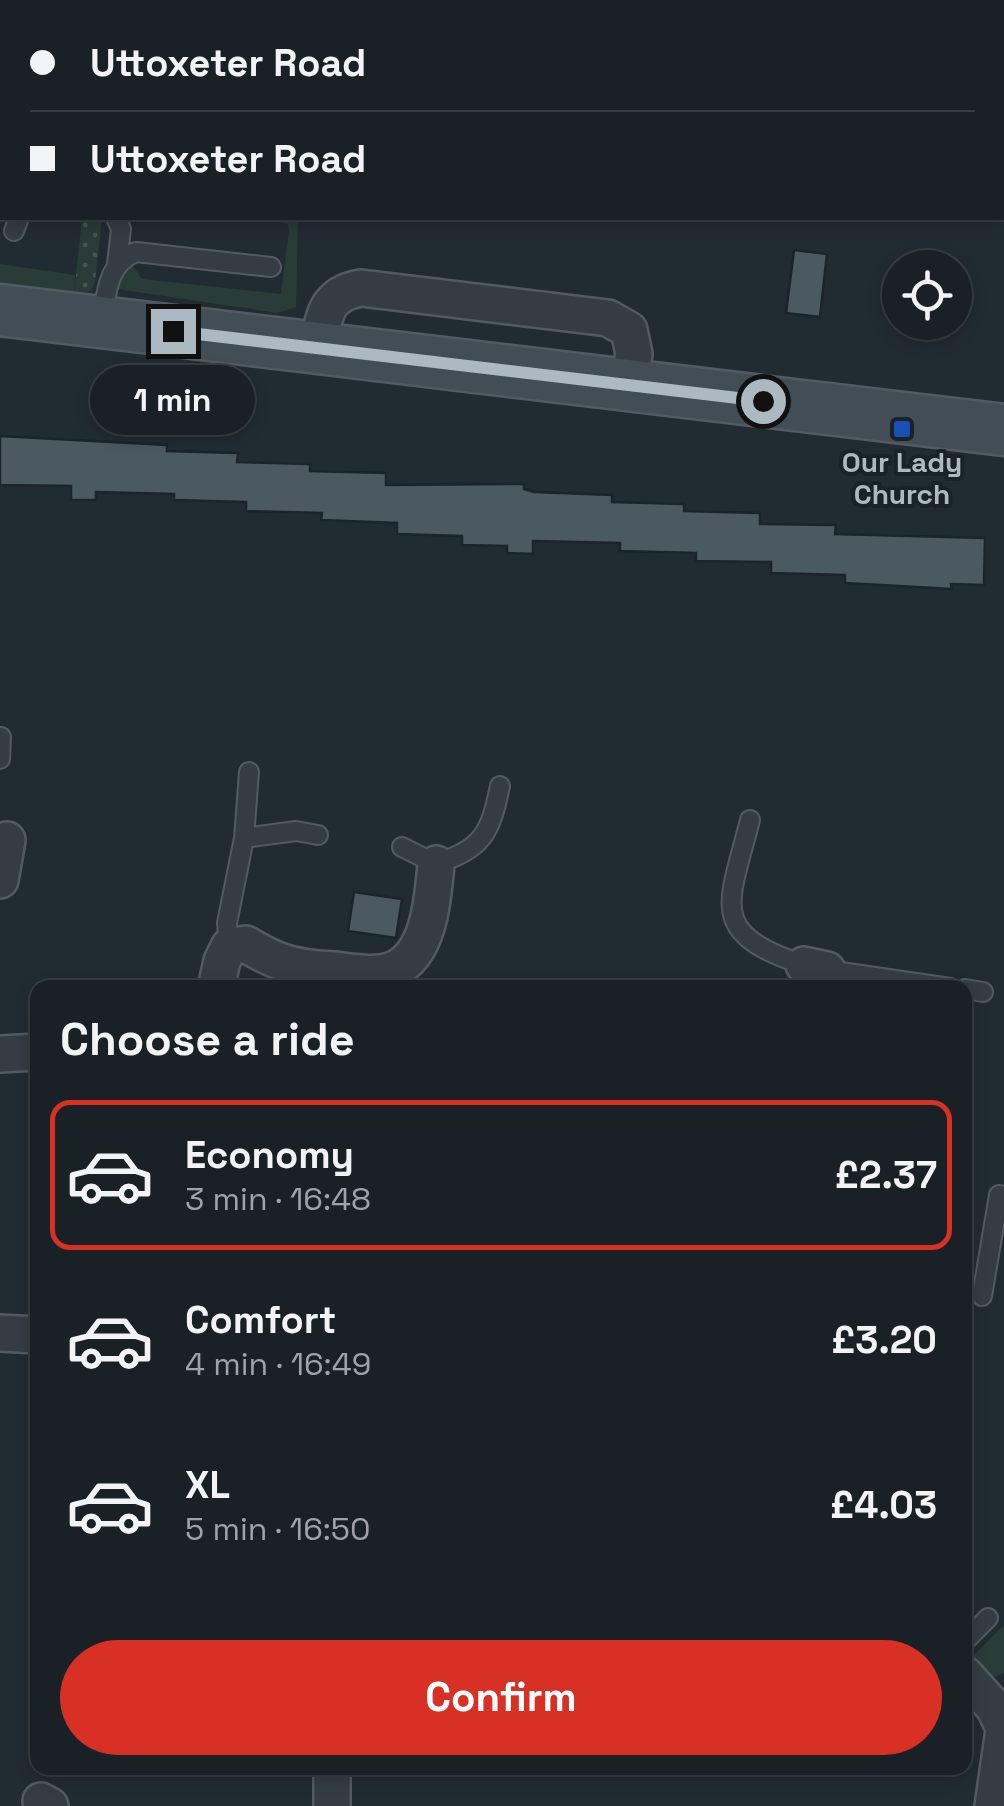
<!DOCTYPE html>
<meta charset="utf-8">
<style>
:root{--surface:#192126;--page:#22292e;--text:#f1f3f6;--muted:#9fa3a7;--line:#373e43;--accent:#d93025}
body{margin:0;font-family:"Space Grotesk",sans-serif;background:var(--page);color:var(--text);height:100vh;display:flex;flex-direction:column;font-size:38px;white-space:nowrap}
*{box-sizing:border-box;margin:0}
p{font-size:32px;color:var(--muted)}
.icon{flex:none;width:55px;height:55px;fill:none;stroke:currentColor;stroke-width:2;stroke-linecap:round;stroke-linejoin:round}
.map{position:relative;flex:1;overflow:hidden}
.drawer{position:absolute;left:30px;top:980px;width:942px;height:795px;display:flex;flex-direction:column;background:var(--surface);border-radius:20px;box-shadow:0 5px 15px #0003,0 0 0 2px var(--line)}
.drawer>*{flex:none}
.guide{position:absolute;left:0px;top:0px;width:1005px;height:220px;box-shadow:0 5px 15px #0003,0 0 0 2px var(--line);display:grid;align-content:center;height:220px;padding:0 30px;background:var(--surface)}
.controls{position:absolute;left:882px;top:250px;display:grid;gap:20px}
.controls a{display:grid;place-items:center;width:90px;height:90px;border-radius:50%;background:var(--surface);box-shadow:0 5px 15px #0003,0 0 0 2px var(--line);font-size:50px}
.end{position:absolute;width:45px;height:45px;margin:-22px;border:12px solid #adb9c0;background:#111;box-shadow:0 0 0 5px #111}
.from{border-radius:50%}
.bubble{position:absolute;height:70px;border-radius:35px;background:var(--surface);box-shadow:0 5px 15px #0003,0 0 0 2px var(--line);font-size:32px;font-weight:800;line-height:70px;text-align:center}
.guide b{display:flex;align-items:center;gap:35px;height:95px;font-size:38px}
.guide b+b{border-top:2px solid var(--line)}
.guide i{width:25px;height:25px;background:var(--text)}
ul{padding:0;list-style:none}
li{display:flex;align-items:center;gap:30px;height:150px;margin:0 20px 15px;padding:0 10px;border:5px solid transparent;border-radius:20px}
li div{flex:1}
li b{display:block;font-size:38px}
li em{font-style:normal;font-weight:800}
li.active{border-color:var(--accent)}
li>.icon{width:90px;height:90px;stroke-width:1.5}
h2{padding:0 30px;font-size:45px;line-height:120px}
.button{display:flex;gap:20px;margin-top:auto;padding:20px 30px}
.button a{flex:1;height:115px;border-radius:60px;background:var(--accent);color:#fff;font-size:40px;font-weight:800;line-height:115px;text-align:center}
.map>svg:first-child{display:block}
.grass{fill:#293c38}
.park{fill:url(#park-dots)}
.building{fill:#4b5961;stroke:#1b242a;stroke-width:2.5}
.lines{fill:none;stroke-linecap:round;stroke-linejoin:round}
.lane-casing{stroke:#515b61;stroke-width:22}
.street-casing{stroke:#515b61;stroke-width:40}
.secondary-casing{stroke:#515b61;stroke-width:55}
.lane{stroke:#343d43;stroke-width:18}
.street{stroke:#343d43;stroke-width:35}
.secondary{stroke:#424d56;stroke-width:50}
.route{stroke:#adb9c0;stroke-width:12}
.transit-dot{fill:#1a4fb4;stroke:#192228;stroke-width:4}
.labels{text-anchor:middle;dominant-baseline:central;stroke-width:8;stroke-linejoin:round;paint-order:stroke}
.poi-label{font-size:28px;font-weight:bold;fill:#adb9c0;stroke:#192228}
</style>
<div class="map">
<svg width="1004" height="1806" viewBox="0 0 1004 1806">
<defs>
<pattern id="park-dots" width="8" height="8" patternUnits="userSpaceOnUse" patternTransform="scale(2.5)"><rect width="8" height="8" fill="#293c38"/><path d="M2 2h.1M6 6h.1" fill="none" stroke="#455653" stroke-width="1.8" stroke-linecap="round"/></pattern>
</defs>
<rect width="100%" height="100%" fill="#212c32"/>
<path class="grass" d="M235 218H298L296 307 277 313 117 289 120 268 130 261 142 279 281 294 289 230 287 223Z
M0 264 75 275 74 295 0 287Z
M1004 1625V1673L982 1681 975 1674 971 1658Z"/>
<path class="park" d="M82 218H102L95 281 91 291 74 295Z"/>
<path class="building" d="M794 250 827 254 820 317 786 313Z
M0 436 167 445V451L238 453 237 462 310 464V471L386 473V485L524 484V489L534 492 612 495V502L684 504V511L760 513V524L836 525 835 534 985 538 984 585 951 584 952 589 845 583V575L771 573V562L696 561V553L620 551V543L533 541V554L507 553V546L462 545V536L397 534V523L321 520 322 513 246 511V502L174 500V494L96 492V500H71V486L0 485Z
M354 892 402 899 396 938 348 931Z"/>
<g class="lines">
<g class="lane-casing">
<path id="lane" d="M79 0 82 2
M17 2 18 0
M0 146 2 136
M116 218 121 229 117 264
M14 231 19 218
M102 317C107 291 108 263 136 252L271 267
M0 759 1 737
M750 820C729 904 706 933 804 965
M244 838 296 831 318 835
M402 847 436 864C483 848 490 834 500 786
M229 947 227 923 244 838 249 772
M827 970 950 988
M965 989 983 992
M982 1296 999 1195 1004 1196
M965 1641 988 1618"/>
</g>
<g class="street-casing">
<path id="street" d="M318 348C324 316 325 294 361 288L608 318 629 330 634 354 628 384
M0 880 7 840
M804 965 827 970V988
M216 988 222 961 229 947 246 944C278 964 297 968 334 970 353 972 377 977 395 969 430 953 433 896 436 864
M0 1054 38 1052
M0 1333 38 1335
M965 1675 994 1707 1004 1728
M332 1768V1806
M41 1801 50 1806
M993 1806 1004 1730"/>
</g>
<g class="secondary-casing">
<path id="secondary" d="M0 310 1004 430"/>
</g>
<use href="#lane" class="lane"/>
<use href="#street" class="street"/>
<use href="#secondary" class="secondary"/>
</g>
<g class="lines">
<path class="route" d="M173 331 763 401"/>
</g>
<rect class="transit-dot" x="892" y="419" width="20" height="20" rx="5"/>
<g class="labels">
<g class="poi-label">
<text x="902" y="462">Our Lady<tspan x="902" dy="32">Church</tspan></text>
</g>
</g>
</svg>
<div class="controls">
<a><svg class="icon" aria-label="locate" viewBox="0 0 24 24"><circle cx="12" cy="12" r="6"/><path d="M12 2v4M12 18v4M2 12h4M18 12h4"/></svg></a>
</div>
<i class="end from" style="left:763px;top:401px"></i>
<i class="end" style="left:173px;top:331px"></i>
<div class="bubble" style="left:90px;top:365px;width:165px">1 min</div>
<div class="guide">
<b><i class="from"></i>Uttoxeter Road</b>
<b><i></i>Uttoxeter Road</b>
</div>
<section class="drawer">
<h2>Choose a ride</h2>
<ul>
<li class="active"><svg class="icon" aria-label="car" viewBox="0 0 24 24"><path d="M5 17H2v-5l4-1 3-4h7l3 4 3 1v5h-3M9 17h6M6 11h13"/><circle cx="7" cy="17" r="2"/><circle cx="17" cy="17" r="2"/></svg><div><b>Economy</b><p>3 min · 16:48</p></div><em>£2.37</em></li>
<li><svg class="icon" aria-label="car" viewBox="0 0 24 24"><path d="M5 17H2v-5l4-1 3-4h7l3 4 3 1v5h-3M9 17h6M6 11h13"/><circle cx="7" cy="17" r="2"/><circle cx="17" cy="17" r="2"/></svg><div><b>Comfort</b><p>4 min · 16:49</p></div><em>£3.20</em></li>
<li><svg class="icon" aria-label="car" viewBox="0 0 24 24"><path d="M5 17H2v-5l4-1 3-4h7l3 4 3 1v5h-3M9 17h6M6 11h13"/><circle cx="7" cy="17" r="2"/><circle cx="17" cy="17" r="2"/></svg><div><b>XL</b><p>5 min · 16:50</p></div><em>£4.03</em></li>
</ul>
<div class="button"><a>Confirm</a></div>
</section>
</div>
